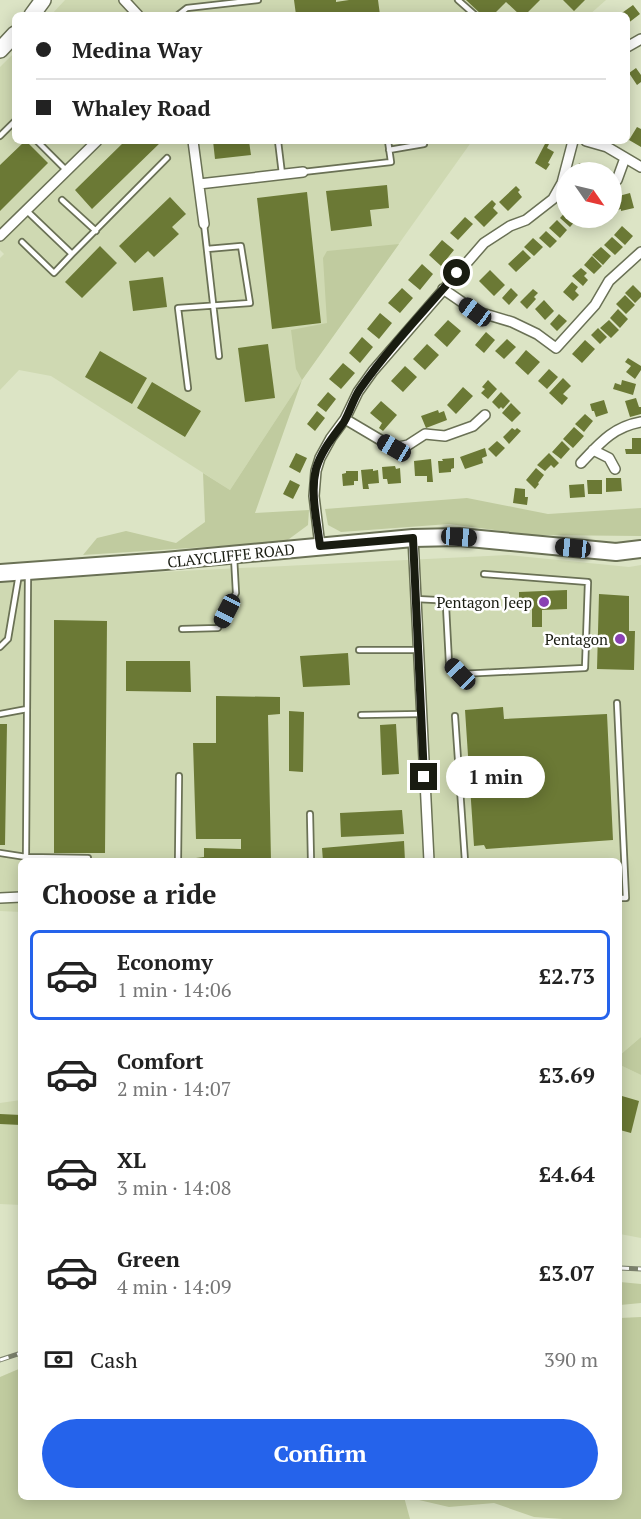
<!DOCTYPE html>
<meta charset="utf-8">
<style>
:root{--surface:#fff;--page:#f6f6f6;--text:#222;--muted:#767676;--line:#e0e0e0;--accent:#2563eb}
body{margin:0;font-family:"PT Serif",serif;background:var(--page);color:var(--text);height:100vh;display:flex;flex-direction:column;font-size:22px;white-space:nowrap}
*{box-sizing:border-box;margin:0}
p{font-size:20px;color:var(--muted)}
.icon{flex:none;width:33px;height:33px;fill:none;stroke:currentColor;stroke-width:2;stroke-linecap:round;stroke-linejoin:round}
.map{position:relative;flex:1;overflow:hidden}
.panel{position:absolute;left:18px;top:858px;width:604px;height:642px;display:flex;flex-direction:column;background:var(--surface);border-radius:9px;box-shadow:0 3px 15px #0003}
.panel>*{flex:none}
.banner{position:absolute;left:12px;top:12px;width:618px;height:132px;border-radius:9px;box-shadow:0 3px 15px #0003;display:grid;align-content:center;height:132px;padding:0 24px;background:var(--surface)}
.needle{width:39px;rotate:124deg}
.buttons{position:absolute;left:556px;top:162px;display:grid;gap:12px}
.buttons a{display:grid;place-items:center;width:66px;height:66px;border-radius:50%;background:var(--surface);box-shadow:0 3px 15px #0003;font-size:30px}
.end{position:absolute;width:27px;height:27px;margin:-14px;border:8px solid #191c11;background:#fff;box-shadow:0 0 0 3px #fff}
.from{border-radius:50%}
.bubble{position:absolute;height:42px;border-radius:21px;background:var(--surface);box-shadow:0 3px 15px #0003;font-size:20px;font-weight:600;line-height:42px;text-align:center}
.car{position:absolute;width:18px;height:36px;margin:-18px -9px;border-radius:8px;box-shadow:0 0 4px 2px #0007;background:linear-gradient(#222 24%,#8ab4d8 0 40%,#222 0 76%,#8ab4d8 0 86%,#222 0)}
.banner b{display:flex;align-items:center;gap:21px;height:57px;font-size:22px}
.banner b+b{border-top:2px solid var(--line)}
.banner i{width:15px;height:15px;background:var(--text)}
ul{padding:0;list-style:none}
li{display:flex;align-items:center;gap:18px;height:90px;margin:0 12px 9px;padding:0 12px;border:3px solid transparent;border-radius:9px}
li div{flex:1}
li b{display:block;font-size:22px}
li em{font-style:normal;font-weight:600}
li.selected{border-color:var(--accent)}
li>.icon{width:54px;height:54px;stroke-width:1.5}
h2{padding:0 24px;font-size:27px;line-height:72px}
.pay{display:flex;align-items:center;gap:15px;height:66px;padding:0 24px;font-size:22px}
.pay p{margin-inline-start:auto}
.cta{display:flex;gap:12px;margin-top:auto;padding:12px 24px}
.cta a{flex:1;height:69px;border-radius:36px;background:var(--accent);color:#fff;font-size:24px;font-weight:600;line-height:69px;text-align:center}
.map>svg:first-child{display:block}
.built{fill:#cfd9b2}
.green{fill:#c0cb9f}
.building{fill:#6b7935}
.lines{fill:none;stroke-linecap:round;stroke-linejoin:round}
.lane-casing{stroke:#6a7155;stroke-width:8}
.street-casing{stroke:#6a7155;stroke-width:12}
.primary-casing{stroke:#6a7155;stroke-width:18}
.highway-casing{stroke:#6a7155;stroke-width:20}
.lane{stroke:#fff;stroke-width:4.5}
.street{stroke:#fff;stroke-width:9}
.primary{stroke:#fff;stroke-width:15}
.highway{stroke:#fff;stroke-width:16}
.rail-casing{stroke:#7c826d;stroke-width:5}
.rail{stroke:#fff;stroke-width:3;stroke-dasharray:9;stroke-linecap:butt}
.route{stroke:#191c11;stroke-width:8}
.poi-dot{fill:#8a41b3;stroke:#fff;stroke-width:2}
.labels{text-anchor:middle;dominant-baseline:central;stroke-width:5;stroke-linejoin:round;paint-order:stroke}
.street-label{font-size:15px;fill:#191c11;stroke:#fff}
.poi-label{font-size:15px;fill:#191c11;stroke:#fff;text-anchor:end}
</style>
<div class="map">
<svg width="641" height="1519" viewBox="0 0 641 1519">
<rect width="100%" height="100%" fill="#dce4c5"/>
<path class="built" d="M65 0H606L589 15H51Z
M15 52V141H472L302 380 230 490 51 376 19 370 0 390V258L4 254 0 250V67Z
M508 555 629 567 641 565V1037L620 1055V861H21V912L0 911V582L180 571Z
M620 1065 641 1075V1238L620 1234Z
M21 1100V1205L0 1204V1103Z"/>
<path class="green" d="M399 244 302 380 255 513 309 510 308 525 285 542 83 555 97 538 126 531 176 543 205 522 203 473 230 490 302 380 296 369 291 330 327 323 323 258 327 251Z
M467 498 548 514 641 508V536L534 535 449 524 341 532 328 525 325 509Z
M641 1037V1075L620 1065V1055Z
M620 1282 641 1284V1303L620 1305Z
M641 1317V1519H563L534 1517 494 1503 449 1507 406 1497H620V1318Z
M21 1368V1497H404L410 1519H0V1377Z"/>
<path class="building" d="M294 0H336V2L349 0H378L380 15H296Z
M466 0H540L525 15H520L506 2 493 15H482Z
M563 0H585L574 11Z
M633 5 640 14 627 24V15H619Z
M636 68 641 75V82L637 85 629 73Z
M637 127 641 129V147L629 140Z
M25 141H26L48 163 0 211V165Z
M125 141H162L92 209 75 190Z
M213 141H249L251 155 215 159Z
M546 142 549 144 547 148 554 152 548 163 550 164 546 170 535 163Z
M579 163 603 170 602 172H576Z
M387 185 389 208 370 210 372 226 331 231 326 191Z
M516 186 520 190 518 192 522 197 508 211 499 202Z
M307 192 321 323 272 329 257 198Z
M630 193 634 208 621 211V209L614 211 613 205 617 204 615 197Z
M170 197 186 214 172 227 179 234 154 257 148 251 135 263 119 246Z
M492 200 496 204 493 208 498 213 484 227 474 217Z
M567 210V218H575L577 219 570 227 560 218Z
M465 217 473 224 458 240 450 233Z
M557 220 567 230 560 238 549 228Z
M622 226 633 236 625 245 614 235Z
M546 231 557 241 550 248 539 238Z
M612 237 623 247 615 255 604 245Z
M533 238 543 247 534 256 524 247Z
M442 240 454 250 441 266 429 255Z
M100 246 117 263 82 298 65 282Z
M601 247 611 256 603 265 592 255Z
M523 250 531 258 516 272 508 264Z
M592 256 602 266 594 274 584 265Z
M422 264 433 274 420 290 408 280Z
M581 268 587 273 584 276 588 280 583 286 572 276Z
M490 270 505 285 494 296 479 281Z
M163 277 167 307 133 311 129 281Z
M572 282 578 287 575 291 579 295 573 301 563 292Z
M633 285 641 293V297L635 303 625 293Z
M402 288 413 298 400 313 388 303Z
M511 288 518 295 509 305 502 298Z
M533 289 538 293 534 297 536 299 527 309 520 302Z
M625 295 635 305 626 314 616 304Z
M544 300 554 311 545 320 535 309Z
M618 309 628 319 620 328 610 318Z
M380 313 392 323 379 339 367 329Z
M559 314 567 321 557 331 550 324Z
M448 320 461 331 447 347 434 335Z
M609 320 619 330 611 338 600 328Z
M598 328 607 337 600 344 591 335Z
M486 332 495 340 484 353 475 345Z
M362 337 373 347 360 363 349 353Z
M507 339 516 347 504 359 495 351Z
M585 340 595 349 582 363 572 354Z
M268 344 275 398 245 402 238 348Z
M427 344 439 355 425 370 413 359Z
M526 350 540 362 528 375 515 363Z
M100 351 147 378 132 404 85 377Z
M628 358 641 366V370L635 379 626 372 631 366 625 362Z
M343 363 355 373 341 389 329 379Z
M405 366 417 377 403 392 391 381Z
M549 369 558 377 547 389 538 381Z
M563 378 571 386 563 394 568 398 562 405 549 393Z
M488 380 497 389 488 399 481 393 485 389 482 387Z
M622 380 636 384 633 395 613 389 615 383 621 385Z
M152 382 201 411 185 437 137 408Z
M463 387 473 396 456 414 447 405Z
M328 392 336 399 326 412 317 405Z
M501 392 510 401 503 409 501 407 499 409 492 402Z
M636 398 639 407H641V414L630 417 625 401Z
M604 400 608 413 596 417 594 411H592L590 404Z
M381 401 397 415 383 431 379 428 382 423 370 413Z
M511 403 521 413 512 422 502 413Z
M438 410 439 413 444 411 447 420 426 428 421 416Z
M317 411 325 418 315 431 307 424Z
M585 414 593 421 584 432 575 424Z
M574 427 584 436 573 448 563 439Z
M512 428 515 430 517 428 521 431 509 444 503 437Z
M632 438H641V454H626L625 449H632Z
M497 441 505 448 496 457 488 449Z
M562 441 570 449 561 459 552 452Z
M485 448 487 456 482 458 483 463 465 469 460 457Z
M296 453 307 458 300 473 289 467Z
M549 453 559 463 554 468 551 465 545 471 537 465Z
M454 458V468L451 469V472L439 473 438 461H443L442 459Z
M431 459 433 482H427V476H415L414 461Z
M395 466 396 469 400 468 401 483 388 484 387 479H383L382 467Z
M536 468 544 475 538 483 539 484 535 489 526 480Z
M373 469V471L378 470 379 483 368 484 369 489H363L361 470Z
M346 471H358V481H354V485L343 486 342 474 346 473Z
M606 478H621L622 491 606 492Z
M290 480 300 485 293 499 283 494Z
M587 480H602V494H588Z
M584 484 585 497 570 498 569 485Z
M515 488 525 489V497H528L527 505 513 503Z
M567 590V609L542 610V627H532V609H519V592Z
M599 594 629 596V631H635L634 670 597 669Z
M54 620 107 621 105 853H54Z
M348 653 350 685 303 687 300 656Z
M126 661H190L191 692 126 691Z
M216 696 280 697V714L268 715 271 861H188V859L204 857V848L241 849V839H196L193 743H216Z
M503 707 504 719 607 714 613 840 486 849 484 845 474 846 465 710Z
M289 711 304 712 303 772 289 771Z
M0 724H7L5 845H0Z
M396 724 399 774 382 775 380 725Z
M402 810 404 834 341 837 340 813Z
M404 841 405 861H323L322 848Z
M622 1096 639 1101 631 1133 620 1130V1109Z
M0 1114 21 1115V1125L0 1124Z"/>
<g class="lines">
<g class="lane-casing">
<path id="lane" d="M458 0 475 15
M178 15 187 8 258 0
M0 136 15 121
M37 141 66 170
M278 141 282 174
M389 150 424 144
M303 172 391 162 388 141
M62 200 96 231
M26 210 72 254 167 158
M204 224 219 356
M22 242 54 273 72 254
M188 388 178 308 250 303 241 246 207 249
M28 574 26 857 88 858V861
M416 599 436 600 446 606 449 663 460 674 585 668 588 582 484 574
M182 629 218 628 236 593 234 557
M0 647 8 639 19 574
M359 650H418
M617 703 626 898H620
M0 714 27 709
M361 715 421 714
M455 716 465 861
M310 814 311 861
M0 853 26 857
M178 861 179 776"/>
</g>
<g class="street-casing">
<path id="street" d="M124 0 138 15
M627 47 641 39
M193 141 204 224
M586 141 607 147 641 167
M617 180 625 158
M199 184 303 172
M0 236 97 141
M443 289 475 311 512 322 537 334 556 348 595 305 609 281 641 252
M345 419 394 448 408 445 425 434 445 436 473 426 485 415
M593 450 609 458 615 469
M581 463C600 443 613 427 641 422
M413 538 429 861
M320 546 314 496 316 471 320 458 331 438 345 419 358 392 373 371 484 243 510 226 526 220 553 199 562 183 573 141
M0 898 21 897"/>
</g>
<g class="primary-casing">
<path id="primary" d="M32 15 43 0
M0 50 15 34"/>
</g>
<g class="highway-casing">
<path id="highway" d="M0 573 165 561 413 538 459 537 616 552 641 549"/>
</g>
<use href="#lane" class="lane"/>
<use href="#street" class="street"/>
<use href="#primary" class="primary"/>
<use href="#highway" class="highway"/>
<g class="rail-casing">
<path id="rail" d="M620 1268 641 1269
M0 1360 21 1353"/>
</g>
<use href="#rail" class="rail"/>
</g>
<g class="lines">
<path class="route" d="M424 777 413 538 320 546C317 521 310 493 316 469 321 451 333 437 344 422 350 412 353 399 360 389 389 348 424 311 457 273"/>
</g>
<g class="poi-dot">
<circle cx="544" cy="602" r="6"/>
<circle cx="620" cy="639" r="6"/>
</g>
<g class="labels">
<g class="street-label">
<text transform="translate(231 555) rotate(-6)">CLAYCLIFFE ROAD</text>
</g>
<g class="poi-label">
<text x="532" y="602">Pentagon Jeep</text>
<text x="608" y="639">Pentagon</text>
</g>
</g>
</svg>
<div class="buttons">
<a><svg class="needle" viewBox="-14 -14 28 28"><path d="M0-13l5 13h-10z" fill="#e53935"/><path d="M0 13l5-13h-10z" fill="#767676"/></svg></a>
</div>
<i class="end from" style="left:457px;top:273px"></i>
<i class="end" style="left:424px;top:777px"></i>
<div class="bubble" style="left:446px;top:756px;width:99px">1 min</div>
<i class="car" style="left:475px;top:312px;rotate:306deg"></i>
<i class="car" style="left:394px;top:448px;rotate:300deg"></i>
<i class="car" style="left:459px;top:537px;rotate:94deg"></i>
<i class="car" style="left:573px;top:548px;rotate:276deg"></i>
<i class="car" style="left:227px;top:611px;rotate:207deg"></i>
<i class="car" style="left:460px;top:674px;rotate:316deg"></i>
<div class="banner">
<b><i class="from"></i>Medina Way</b>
<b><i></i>Whaley Road</b>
</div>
<section class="panel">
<h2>Choose a ride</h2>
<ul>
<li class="selected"><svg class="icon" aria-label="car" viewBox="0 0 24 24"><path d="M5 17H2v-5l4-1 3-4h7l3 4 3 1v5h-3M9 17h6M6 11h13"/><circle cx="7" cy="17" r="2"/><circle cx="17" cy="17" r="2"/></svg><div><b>Economy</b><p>1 min · 14:06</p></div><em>£2.73</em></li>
<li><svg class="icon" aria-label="car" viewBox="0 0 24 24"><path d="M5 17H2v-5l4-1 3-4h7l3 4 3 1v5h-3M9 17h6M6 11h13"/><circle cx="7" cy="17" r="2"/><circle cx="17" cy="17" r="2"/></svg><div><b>Comfort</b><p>2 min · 14:07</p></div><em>£3.69</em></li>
<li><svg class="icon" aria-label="car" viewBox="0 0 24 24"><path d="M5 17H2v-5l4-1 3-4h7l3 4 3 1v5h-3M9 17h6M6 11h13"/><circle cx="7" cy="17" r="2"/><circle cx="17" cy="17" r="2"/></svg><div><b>XL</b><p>3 min · 14:08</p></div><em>£4.64</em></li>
<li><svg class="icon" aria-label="car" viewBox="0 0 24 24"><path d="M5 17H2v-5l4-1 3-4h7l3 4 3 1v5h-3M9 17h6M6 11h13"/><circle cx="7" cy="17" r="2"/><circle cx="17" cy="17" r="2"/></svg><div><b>Green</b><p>4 min · 14:09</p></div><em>£3.07</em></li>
</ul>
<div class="pay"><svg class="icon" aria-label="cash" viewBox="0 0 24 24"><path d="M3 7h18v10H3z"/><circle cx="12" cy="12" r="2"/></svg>Cash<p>390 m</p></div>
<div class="cta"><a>Confirm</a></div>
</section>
</div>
